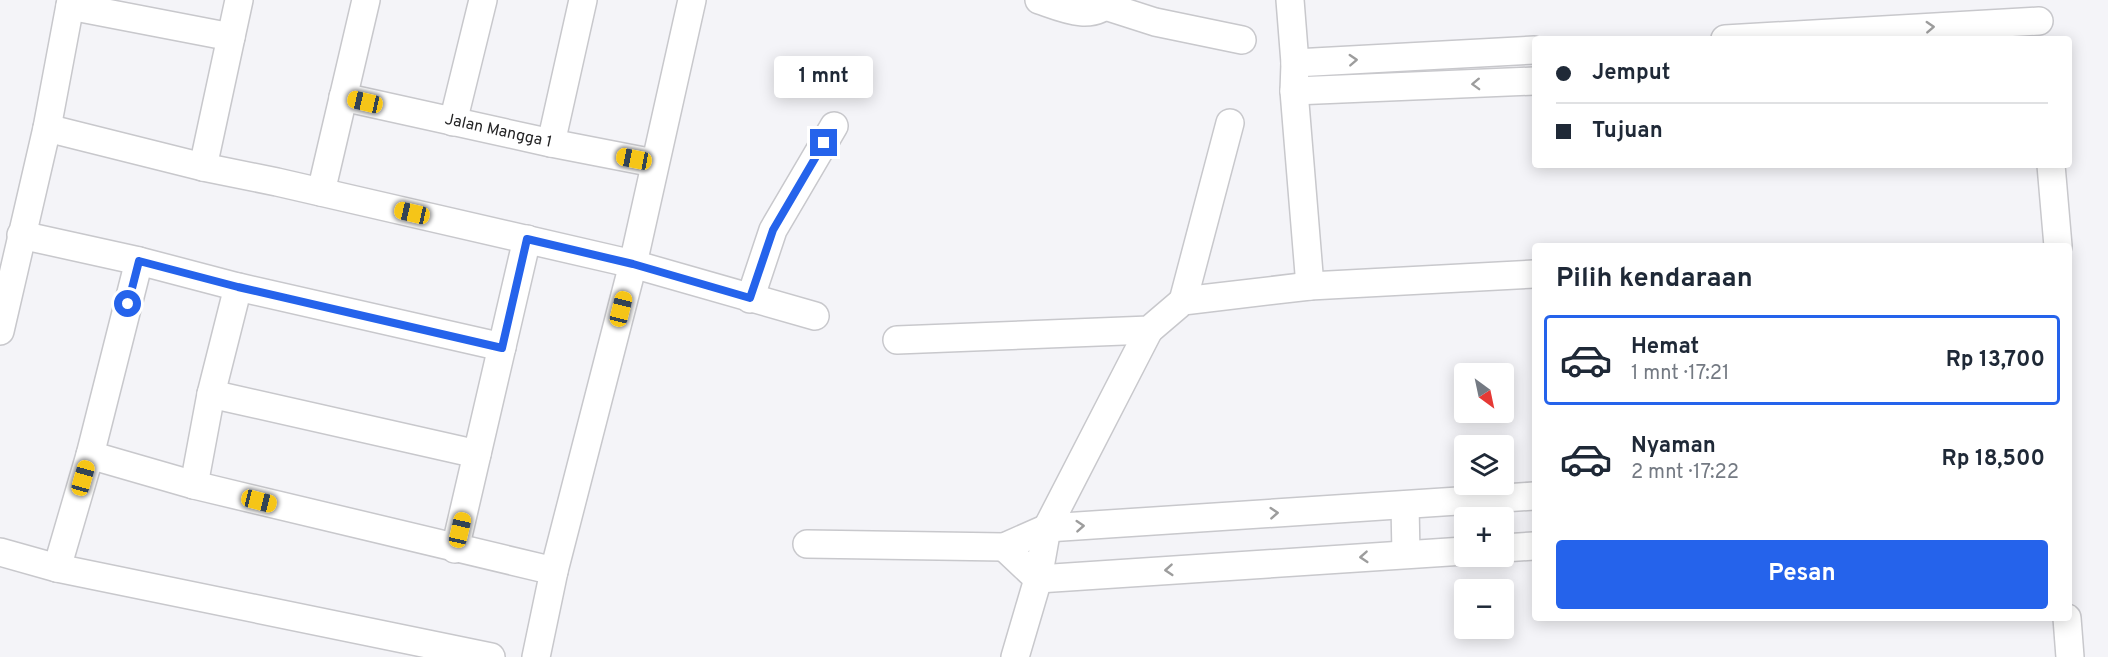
<!DOCTYPE html>
<html lang="id">
<meta charset="utf-8">
<style>
:root{--surface:#fff;--page:#f6f6f7;--text:#1f2937;--muted:#747a83;--line:#e0e1e3;--accent:#2563eb}
body{margin:0;font-family:Overpass,sans-serif;background:var(--page);color:var(--text);height:100vh;display:flex;flex-direction:column;font-size:22px;white-space:nowrap}
*{box-sizing:border-box;margin:0}
p{font-size:20px;color:var(--muted)}
.icon{flex:none;width:33px;height:33px;fill:none;stroke:currentColor;stroke-width:2;stroke-linecap:round;stroke-linejoin:round}
.map{position:relative;flex:1;overflow:hidden}
.details{position:absolute;left:1532px;top:243px;width:540px;height:378px;display:flex;flex-direction:column;background:var(--surface);border-radius:6px;box-shadow:0 3px 15px #0003}
.details>*{flex:none}
.hud{position:absolute;left:1532px;top:36px;width:540px;height:132px;border-radius:6px;box-shadow:0 3px 15px #0003;display:grid;align-content:center;height:132px;padding:0 24px;background:var(--surface)}
.needle{width:39px;rotate:147deg}
.buttons{position:absolute;left:1454px;top:363px;display:grid;gap:12px}
.buttons a{display:grid;place-items:center;width:60px;height:60px;border-radius:6px;background:var(--surface);box-shadow:0 3px 15px #0003;font-size:30px}
.end{position:absolute;width:27px;height:27px;margin:-14px;border:8px solid #2563eb;background:#fff;box-shadow:0 0 0 3px #fff}
.from{border-radius:50%}
.bubble{position:absolute;height:42px;border-radius:6px;background:var(--surface);box-shadow:0 3px 15px #0003;font-size:20px;font-weight:700;line-height:42px;text-align:center}
.car{position:absolute;width:18px;height:36px;margin:-18px -9px;border-radius:8px;box-shadow:0 0 4px 2px #0007;background:linear-gradient(#f5c518 24%,#345 0 40%,#f5c518 0 76%,#345 0 86%,#f5c518 0)}
.hud b{display:flex;align-items:center;gap:21px;height:57px;font-size:22px}
.hud b+b{border-top:2px solid var(--line)}
.hud i{width:15px;height:15px;background:var(--text)}
ul{padding:0;list-style:none}
li{display:flex;align-items:center;gap:18px;height:90px;margin:0 12px 9px;padding:0 12px;border:3px solid transparent;border-radius:6px}
li div{flex:1}
li b{display:block;font-size:22px}
li em{font-style:normal;font-weight:700}
li.on{border-color:var(--accent)}
li>.icon{width:54px;height:54px;stroke-width:1.5}
h2{padding:0 24px;font-size:27px;line-height:72px}
.action{display:flex;gap:12px;margin-top:auto;padding:12px 24px}
.action a{flex:1;height:69px;border-radius:6px;background:var(--accent);color:#fff;font-size:24px;font-weight:700;line-height:69px;text-align:center}
.map>svg:first-child{display:block}
.lines{fill:none;stroke-linecap:round;stroke-linejoin:round}
.minor-casing{stroke:#c8c8cc;stroke-width:30}
.minor{stroke:#fff;stroke-width:27}
.oneway{stroke:#9d9d9d}
.route{stroke:#2563eb;stroke-width:8}
.labels{text-anchor:middle;dominant-baseline:central;stroke-width:6;stroke-linejoin:round;paint-order:stroke}
.street-label{font-size:16px;fill:#252526;stroke:#f4f4f8}
</style>
<div class="map">
<svg width="2108" height="657" viewBox="0 0 2108 657">
<rect width="100%" height="100%" fill="#f4f4f8"/>
<g class="lines">
<g class="minor-casing">
<g id="minor">
<path d="M1039 0C1060 7 1093 23 1110 0"/>
<path d="M1290 0 1295 63 1294 91 1310 286"/>
<path d="M70 6 231 37"/>
<path d="M1105 6 1155 22 1242 40"/>
<path d="M1725 39 2039 21"/>
<path d="M1295 63 1534 50"/>
<path d="M1294 91 1534 81"/>
<path id="s1" d="M343 97 551 143 654 163"/>
<path d="M453 122 483 0"/>
<path d="M47 128 203 167 277 182 633 264 815 316"/>
<path d="M551 143 583 0"/>
<path d="M2051 165 2058 246"/>
<path d="M203 167 239 0"/>
<path d="M321 192 366 0"/>
<path d="M21 235 139 261 238 287 502 347"/>
<path d="M750 299 773 230 834 126"/>
<path d="M1183 301 1230 123"/>
<path d="M0 331 47 128 71 0"/>
<path d="M897 340 1149 330 1183 301 1310 286 1534 274"/>
<path d="M211 394 477 454"/>
<path d="M90 455 194 485 554 571"/>
<path d="M194 485 211 394 238 287"/>
<path d="M1405 505 1406 554"/>
<path d="M807 544 1004 547 1047 528 1534 496"/>
<path d="M1004 547 1038 579 1464 551"/>
<path d="M1503 548 1534 546"/>
<path d="M455 549 527 239"/>
<path d="M0 552 57 568 491 657"/>
<path d="M57 568 90 455 139 261"/>
<path d="M2067 618 2070 657"/>
<path d="M536 657 554 571 633 264 692 0"/>
<path d="M1015 657 1038 579 1047 528 1149 330"/>
</g>
</g>
<use href="#minor" class="minor"/>
</g>
<defs><path id="oneway-chevron" d="M-2-3.5L2.5 0L-2 3.5" fill="none" stroke-width="1.6" stroke-linecap="round" stroke-linejoin="round" transform="scale(1.5)"/></defs>
<g class="oneway">
<use href="#oneway-chevron" transform="translate(1930 27) rotate(-3)"/>
<use href="#oneway-chevron" transform="translate(1353 60) rotate(-3)"/>
<use href="#oneway-chevron" transform="translate(1476 84) rotate(178)"/>
<use href="#oneway-chevron" transform="translate(1274 513) rotate(-4)"/>
<use href="#oneway-chevron" transform="translate(1080 526) rotate(-4)"/>
<use href="#oneway-chevron" transform="translate(1364 557) rotate(176)"/>
<use href="#oneway-chevron" transform="translate(1169 570) rotate(176)"/>
</g>
<g class="lines">
<path class="route" d="M128 304 139 261 238 287 502 348 527 239 633 264 750 298 773 230 824 143"/>
</g>
<g class="labels">
<g class="street-label">
<text stroke="none"><textPath href="#s1" startOffset="159">Jalan Mangga 1</textPath></text>
</g>
</g>
</svg>
<div class="buttons">
<a><svg class="needle" viewBox="-14 -14 28 28"><path d="M0-13l5 13h-10z" fill="#e53935"/><path d="M0 13l5-13h-10z" fill="#747a83"/></svg></a>
<a><svg class="icon" aria-label="layers" viewBox="0 0 24 24"><path d="M12 4l9 5-9 5-9-5zM3 14l9 5 9-5"/></svg></a>
<a>+</a>
<a>−</a>
</div>
<i class="end from" style="left:128px;top:304px"></i>
<i class="end" style="left:824px;top:143px"></i>
<div class="bubble" style="left:774px;top:56px;width:99px">1 mnt</div>
<i class="car" style="left:365px;top:102px;rotate:283deg"></i>
<i class="car" style="left:634px;top:159px;rotate:281deg"></i>
<i class="car" style="left:412px;top:213px;rotate:283deg"></i>
<i class="car" style="left:621px;top:309px;rotate:14deg"></i>
<i class="car" style="left:83px;top:478px;rotate:16deg"></i>
<i class="car" style="left:259px;top:501px;rotate:104deg"></i>
<i class="car" style="left:460px;top:530px;rotate:13deg"></i>
<div class="hud">
<b><i class="from"></i>Jemput</b>
<b><i></i>Tujuan</b>
</div>
<section class="details">
<h2>Pilih kendaraan</h2>
<ul>
<li class="on"><svg class="icon" aria-label="car" viewBox="0 0 24 24"><path d="M5 17H2v-5l4-1 3-4h7l3 4 3 1v5h-3M9 17h6M6 11h13"/><circle cx="7" cy="17" r="2"/><circle cx="17" cy="17" r="2"/></svg><div><b>Hemat</b><p>1 mnt · 17:21</p></div><em>Rp 13,700</em></li>
<li><svg class="icon" aria-label="car" viewBox="0 0 24 24"><path d="M5 17H2v-5l4-1 3-4h7l3 4 3 1v5h-3M9 17h6M6 11h13"/><circle cx="7" cy="17" r="2"/><circle cx="17" cy="17" r="2"/></svg><div><b>Nyaman</b><p>2 mnt · 17:22</p></div><em>Rp 18,500</em></li>
</ul>
<div class="action"><a>Pesan</a></div>
</section>
</div>
